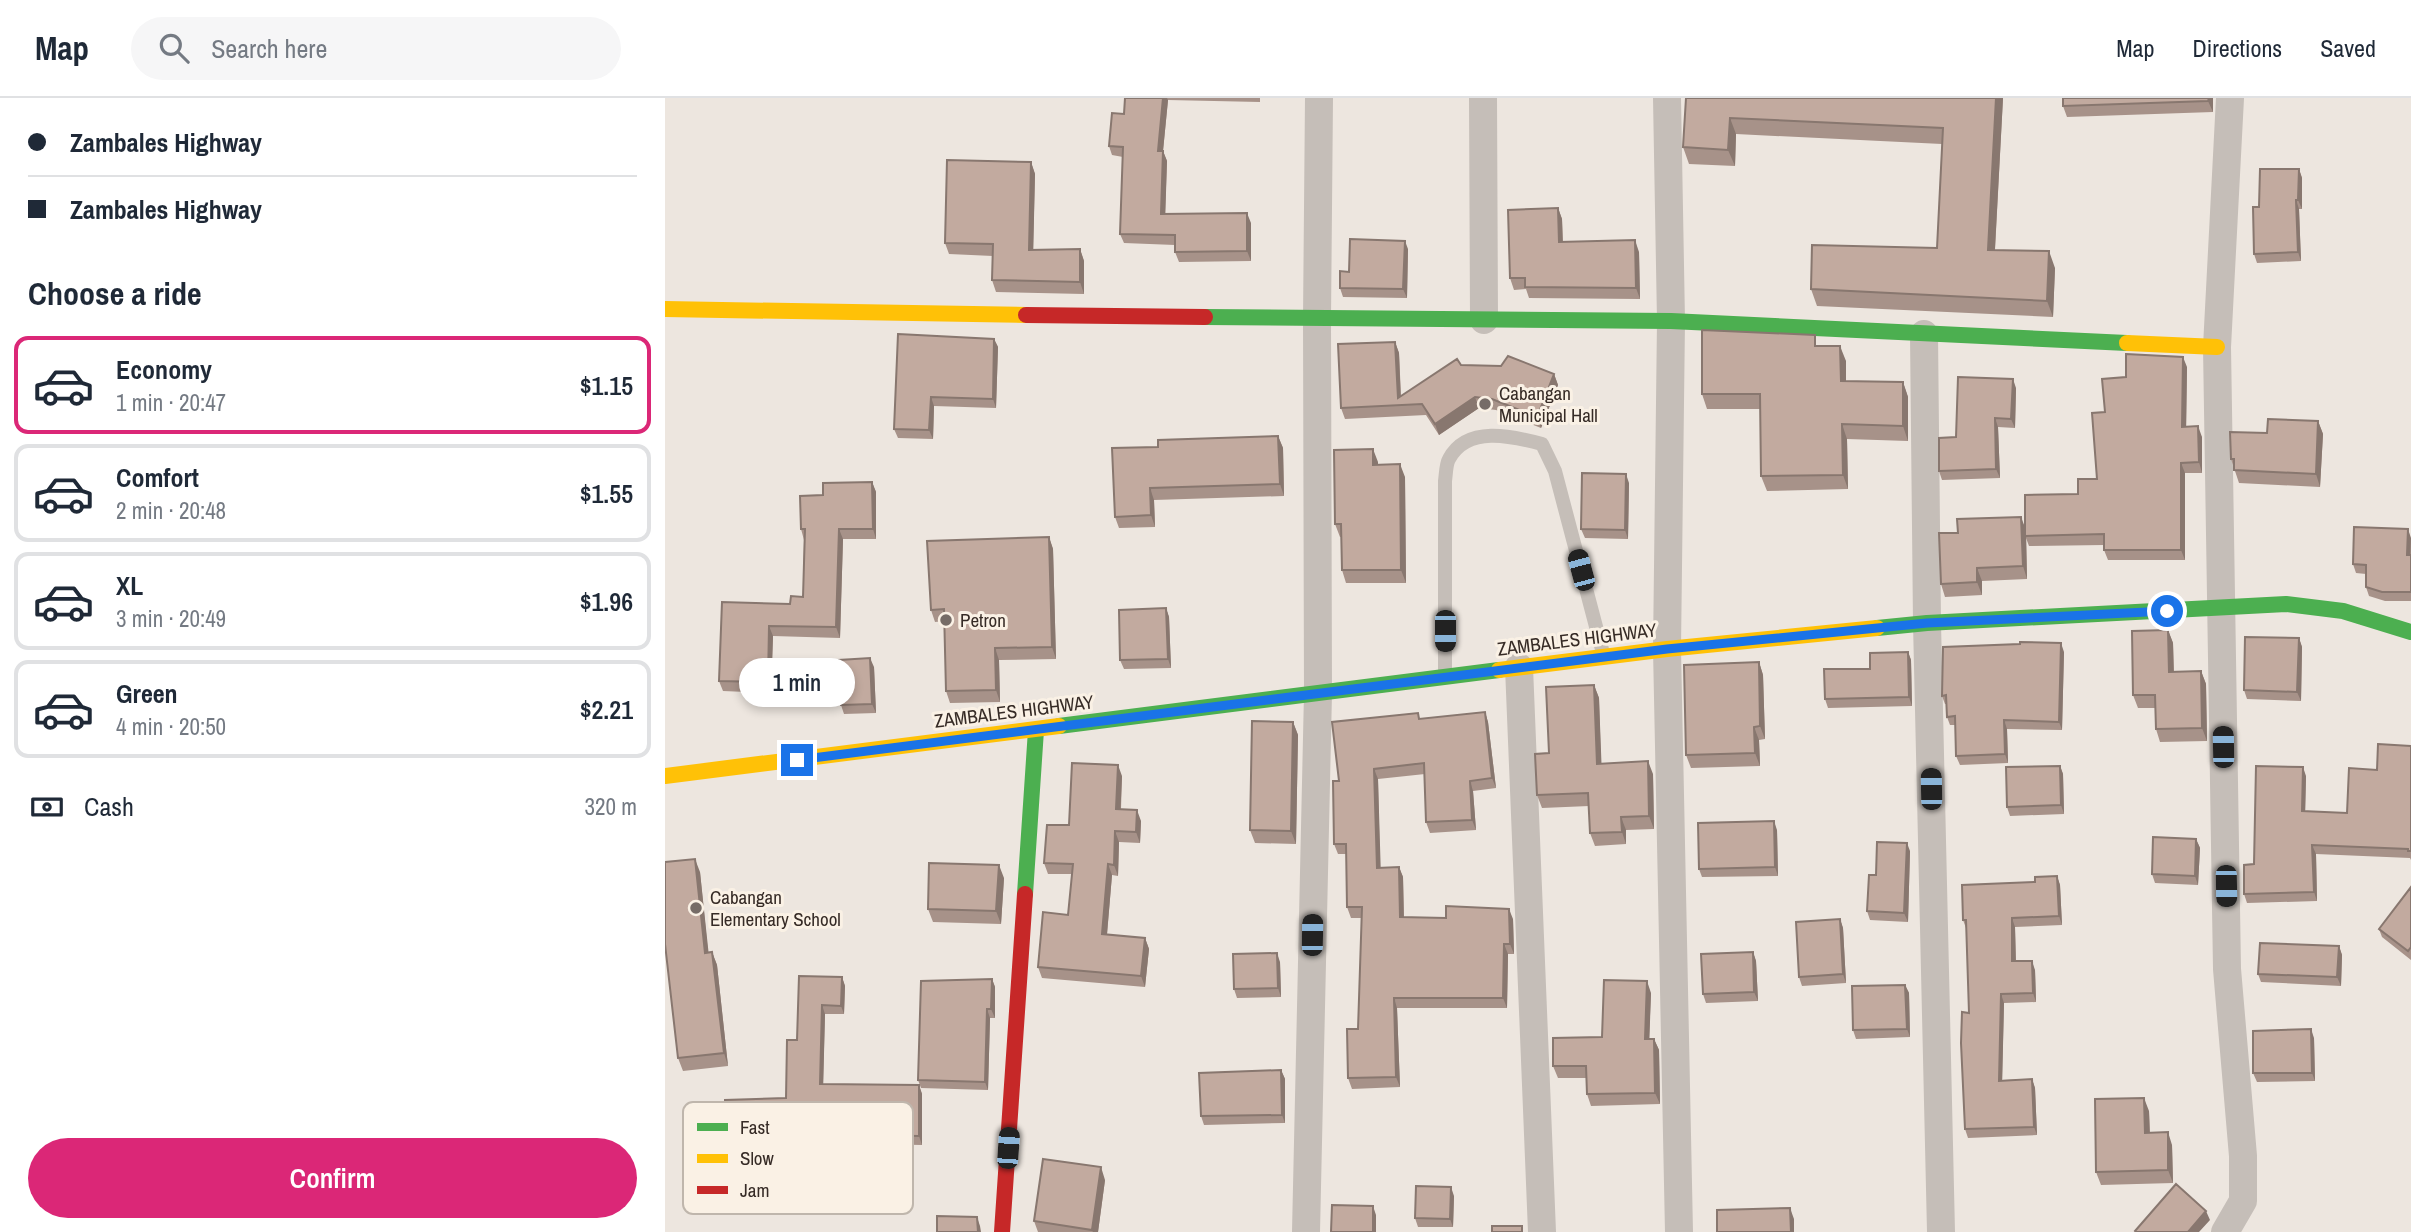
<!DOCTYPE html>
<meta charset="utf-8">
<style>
:root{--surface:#fff;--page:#f6f6f7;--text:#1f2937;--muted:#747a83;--line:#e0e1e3;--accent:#db2777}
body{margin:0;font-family:"Archivo Narrow",sans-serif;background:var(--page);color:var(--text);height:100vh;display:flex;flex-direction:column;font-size:26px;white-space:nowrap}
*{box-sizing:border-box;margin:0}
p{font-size:23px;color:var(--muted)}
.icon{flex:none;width:38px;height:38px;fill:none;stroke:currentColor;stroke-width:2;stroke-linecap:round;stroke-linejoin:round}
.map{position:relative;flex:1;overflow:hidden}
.sheet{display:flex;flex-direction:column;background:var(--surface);width:665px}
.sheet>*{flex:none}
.top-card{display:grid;align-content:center;height:154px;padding:0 28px;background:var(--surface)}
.end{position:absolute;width:32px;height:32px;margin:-16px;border:9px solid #1a73e8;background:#fff;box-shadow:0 0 0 4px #fff}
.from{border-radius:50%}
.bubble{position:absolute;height:49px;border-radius:24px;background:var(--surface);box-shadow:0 4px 10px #0003;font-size:23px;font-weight:600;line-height:49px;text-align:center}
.car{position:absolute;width:21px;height:42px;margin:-21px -10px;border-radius:9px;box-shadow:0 0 5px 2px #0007;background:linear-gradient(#222 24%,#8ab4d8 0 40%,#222 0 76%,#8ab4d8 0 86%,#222 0)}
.top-card b{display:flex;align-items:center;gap:24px;height:66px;font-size:26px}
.top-card b+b{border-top:2px solid var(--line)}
.top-card i{width:18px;height:18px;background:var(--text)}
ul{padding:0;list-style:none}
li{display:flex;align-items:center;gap:21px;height:98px;margin:0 14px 10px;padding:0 14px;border:4px solid var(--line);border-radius:14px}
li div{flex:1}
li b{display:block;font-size:26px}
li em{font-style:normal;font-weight:600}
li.on{border-color:var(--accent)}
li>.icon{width:63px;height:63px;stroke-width:1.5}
h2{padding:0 28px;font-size:32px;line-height:84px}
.pay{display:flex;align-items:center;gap:18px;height:77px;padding:0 28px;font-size:26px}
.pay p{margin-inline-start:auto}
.cta{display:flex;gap:14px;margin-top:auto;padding:14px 28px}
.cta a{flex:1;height:80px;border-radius:42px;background:var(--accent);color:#fff;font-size:28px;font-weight:600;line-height:80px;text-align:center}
header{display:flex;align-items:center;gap:42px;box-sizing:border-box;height:98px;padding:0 35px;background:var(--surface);border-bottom:2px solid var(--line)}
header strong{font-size:33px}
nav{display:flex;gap:38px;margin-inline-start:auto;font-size:24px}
.search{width:490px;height:63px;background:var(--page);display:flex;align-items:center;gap:18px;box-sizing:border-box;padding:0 24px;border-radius:38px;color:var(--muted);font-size:26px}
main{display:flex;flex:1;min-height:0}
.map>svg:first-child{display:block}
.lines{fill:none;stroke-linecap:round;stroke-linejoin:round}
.lane{stroke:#c5beb8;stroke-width:14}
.street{stroke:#c5beb8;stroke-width:28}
.fast{stroke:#4caf50;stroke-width:16}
.slow{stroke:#ffc107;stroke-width:16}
.jam{stroke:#c62828;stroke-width:16}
.wall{fill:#a79289}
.shaded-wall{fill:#88776f}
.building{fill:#c2aa9f;stroke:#88776f;stroke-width:2}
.route{stroke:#1a73e8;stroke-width:9}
.poi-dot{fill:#766c67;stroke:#faf1e5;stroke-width:2.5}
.labels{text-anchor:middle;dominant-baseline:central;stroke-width:6;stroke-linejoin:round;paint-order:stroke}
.poi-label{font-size:19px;fill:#362b26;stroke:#faf1e5;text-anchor:start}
.street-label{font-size:19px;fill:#362b26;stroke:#faf1e5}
.key{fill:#faf1e5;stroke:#bfb6ac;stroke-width:2}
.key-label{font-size:19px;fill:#362b26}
</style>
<header>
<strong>Map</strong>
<div class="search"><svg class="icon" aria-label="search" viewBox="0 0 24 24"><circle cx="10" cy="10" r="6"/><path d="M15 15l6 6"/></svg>Search here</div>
<nav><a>Map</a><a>Directions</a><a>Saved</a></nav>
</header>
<main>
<section class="sheet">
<div class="top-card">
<b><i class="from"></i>Zambales Highway</b>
<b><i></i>Zambales Highway</b>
</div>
<h2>Choose a ride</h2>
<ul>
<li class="on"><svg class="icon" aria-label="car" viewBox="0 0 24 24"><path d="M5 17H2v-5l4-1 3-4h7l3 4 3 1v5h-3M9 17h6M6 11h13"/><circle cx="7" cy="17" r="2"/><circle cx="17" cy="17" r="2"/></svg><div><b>Economy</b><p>1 min · 20:47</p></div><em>$1.15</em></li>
<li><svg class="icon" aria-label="car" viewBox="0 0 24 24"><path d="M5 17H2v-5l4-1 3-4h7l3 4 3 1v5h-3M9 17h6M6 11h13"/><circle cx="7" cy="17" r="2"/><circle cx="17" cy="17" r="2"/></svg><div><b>Comfort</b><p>2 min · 20:48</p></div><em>$1.55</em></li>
<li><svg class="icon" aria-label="car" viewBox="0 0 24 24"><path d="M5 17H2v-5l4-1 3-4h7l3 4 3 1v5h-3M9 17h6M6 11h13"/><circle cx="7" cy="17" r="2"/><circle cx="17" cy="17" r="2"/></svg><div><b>XL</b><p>3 min · 20:49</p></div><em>$1.96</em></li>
<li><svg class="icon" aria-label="car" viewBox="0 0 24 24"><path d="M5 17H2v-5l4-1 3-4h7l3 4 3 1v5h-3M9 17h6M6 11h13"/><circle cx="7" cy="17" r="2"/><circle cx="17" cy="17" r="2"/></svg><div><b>Green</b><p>4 min · 20:50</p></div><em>$2.21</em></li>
</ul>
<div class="pay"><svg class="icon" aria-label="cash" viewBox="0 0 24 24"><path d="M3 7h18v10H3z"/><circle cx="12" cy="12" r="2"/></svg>Cash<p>320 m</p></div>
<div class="cta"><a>Confirm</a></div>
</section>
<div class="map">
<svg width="1746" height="1134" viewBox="0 0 1746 1134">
<rect width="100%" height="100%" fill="#ede6df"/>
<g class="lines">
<path class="lane" d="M780 579V383C781 376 781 366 784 361 802 327 847 338 877 346L890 373 939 559"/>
<path class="street" d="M818 0 819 222
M1002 0 1006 223 1002 551 1014 1134
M1259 236 1262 525 1276 1134
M854 569 877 1134
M641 1134 653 595 652 221 654 0
M1560 1134 1578 1103V1058L1562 871 1552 249 1565 0"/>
<path class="fast" d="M540 219 1006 223 1462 245
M1212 530 1262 525 1621 506 1678 513 1746 534
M394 628 834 572
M360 796 371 632"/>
<path class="slow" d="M0 211 361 217
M1462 245 1552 249
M834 572 1002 551 1212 530
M0 678 394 628"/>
<path class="jam" d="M361 217 540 219
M337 1134 360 796"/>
</g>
<path class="wall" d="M460 0H595V4L503 2 498 53 502 63 500 116 586 125V163L514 164 510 154V147L459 145 455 136 458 59 447 57 444 48 459 16Z
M1021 0H1338L1330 152 1390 170 1388 219 1152 208 1146 191 1272 150 1277 46 1071 36 1070 68 1024 66 1018 49Z
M1398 0H1548V14L1402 19 1398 8Z
M366 64 370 76 368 152 415 151 419 163V196L331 194 327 182 328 158 284 156 280 145Z
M1634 71 1637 80V111H1634L1636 163 1592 165 1589 156 1594 109Z
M893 110 897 121 898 144 974 154 975 201 864 200 861 191 849 192 845 180Z
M743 151 742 200 678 199 675 190 684 174Z
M329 241 333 249 331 310 269 308 268 341 233 340 229 331Z
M730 244 734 255 736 298 796 267 889 276 893 287 876 330 831 312 814 310 774 337 761 317 680 321 676 310Z
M1154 248 1181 263V283L1238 284 1243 299V343L1182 341 1183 391 1102 393 1096 378 1095 311H1042L1037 296Z
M1522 269 1521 328 1537 339V375H1520V462H1443L1439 452V447L1364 448 1361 440 1362 481 1317 483V497L1280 499 1276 486 1413 396 1432 381 1440 314 1461 279Z
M1351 290 1350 330 1333 329 1335 380 1277 382 1274 373 1291 339Z
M1653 323 1658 336 1655 389 1574 385 1566 361 1602 335Z
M613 338 618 350 619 398 489 402 490 429 454 430 450 419 493 349Z
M713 364V366L740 379 741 485H681L677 472 676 439H675L670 426Z
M207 384 211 394V441H178L175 540 108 538 106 595 58 593 54 583 57 504 125 506 138 499 139 442 136 431 158 397Z
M964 385 963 441 920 440 916 431Z
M384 439 388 451 391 561 334 562 335 604 285 605 281 593 279 523 270 524 266 512Z
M1746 440V503H1720L1704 498 1701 489V476L1691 475 1688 466Z
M501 510 504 519 506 570 459 571 455 562Z
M1503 532 1508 545 1509 574 1536 573 1541 586 1542 643 1495 644 1491 631 1490 610H1473L1468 597Z
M1634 540 1637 549 1636 603 1582 601 1579 592Z
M1243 554 1246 562 1247 608 1163 610 1160 601 1205 571Z
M1399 554 1397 632 1342 631 1343 665 1295 667 1291 658 1290 627H1285L1282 619V606H1280L1277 598Z
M1094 564 1098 577 1100 641 1094 642 1095 668 1026 670 1021 657Z
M209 569 211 615 179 616 176 607Z
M929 587 934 600 936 666 988 676 989 731 961 732V746L930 748 925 735 924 708 877 710 872 697 884 655Z
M820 614 823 624 831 690 808 693 811 732 765 735 761 724 760 676 713 681 715 770 734 769 738 779 739 819 848 821 849 856H843L842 910H732L735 989 687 991 683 980 693 931 697 820H686L682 809 681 756H673L669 746 674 683 755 621Z
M628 624 633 637 631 746 590 745 585 732Z
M1746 648V762L1745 760 1651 756 1652 803 1582 805 1579 796 1589 766 1641 678 1640 713 1682 715 1712 672Z
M1395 668 1398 676 1399 716 1345 718 1342 709Z
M457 678 456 711 476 723 475 745 454 744 453 778 447 777 442 837 480 840 484 851 480 889 377 880 373 869 403 817 407 776H383L379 765 404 727Z
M1112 732 1113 778 1037 779 1034 771Z
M1531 741 1535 750 1533 787 1490 785 1487 776Z
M1245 753 1243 824 1205 822 1202 813 1211 777Z
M35 774 43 854H47L52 867 63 968 18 973 13 960Z
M1392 778 1395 787 1397 827 1350 829 1351 863 1370 872 1371 904 1339 905 1337 982 1367 981 1370 990 1372 1037 1303 1040 1300 1031 1304 915 1301 830 1298 822 1370 784Z
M339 780 336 826 268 824 263 811Z
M1746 789V862L1717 839 1714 831Z
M1175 821 1178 830 1181 885 1137 888 1134 879Z
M1674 848 1677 857 1676 888 1596 884 1593 876Z
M1088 854 1091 863 1093 903 1041 905 1038 896Z
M615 864 616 899 572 900 569 891Z
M177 879 180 888 179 916H160L158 986 254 987 257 996V1047L153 1045V1048L86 1049V1084L63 1083 60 1074V1002L121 1000 132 942Z
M327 881 330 889V920H325L323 992 256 990 253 982Z
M1240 887 1244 895 1245 939 1191 941 1188 932Z
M986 895 984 941H989L994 952 995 1006 926 1008 922 996V980H893L888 968 937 939Z
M1649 940 1650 983 1592 984 1588 975Z
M616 972 620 981V1025L539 1027 536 1018Z
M1484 1013 1485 1034 1507 1047 1508 1085 1436 1087 1431 1074Z
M440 1082 433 1134H373L369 1123Z
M789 1098 788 1129H753L750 1120Z"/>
<path class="shaded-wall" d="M498 0H502L503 2 497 63 493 53Z
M1331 0H1338L1329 168 1323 152Z
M1544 0H1548V14L1543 3Z
M1065 20 1071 36 1070 68 1063 52Z
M498 53 502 63 500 126 496 116Z
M366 64 370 76 368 164 364 152Z
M1634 71 1637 80V111L1633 102Z
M1631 102 1634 111 1636 163 1633 154Z
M893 110 897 121 898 156 894 144Z
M582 115 586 125V163L582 153Z
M970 142 974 154 975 201 971 190Z
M740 143 743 151 742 200 738 191Z
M415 151 419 163V196L415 184Z
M1384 153 1390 170 1388 219 1382 203Z
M329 241 333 249 331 310 328 301Z
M730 244 734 255 736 307 733 300Z
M1175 248 1181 263V298L1176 283Z
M1518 259 1522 269 1521 339 1517 329Z
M889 276 893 287 876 330 872 319Z
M1348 281 1351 290 1350 330 1346 321Z
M1238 284 1243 299V343L1238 328Z
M266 299 269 308 268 341 264 332Z
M810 299 814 310 774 337 770 326Z
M1330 320 1333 329 1335 380 1331 371Z
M1653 323 1658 336 1655 389 1651 376Z
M1177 326 1182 341 1183 391 1178 377Z
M1533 328 1537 339V375L1534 364Z
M613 338 618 350 619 398 615 386Z
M708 351 713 364V379L708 367Z
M1516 365 1520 375V462L1516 452Z
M735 366 740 379 741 485 736 472Z
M961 376 964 385 963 441 960 432Z
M207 384 211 394V441L208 431Z
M485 390 489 402 490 429 486 417Z
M1356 419 1361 432 1362 481 1358 468Z
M174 431 178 441 175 540 171 529Z
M1743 431 1746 440 1745 466 1742 457Z
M384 439 388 451 391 561 387 549Z
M1312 470 1317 483V497L1312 484Z
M501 510 504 519 506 570 503 561Z
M104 528 108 538 106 595 103 584Z
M1503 532 1508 545 1509 587 1504 574Z
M1634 540 1637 549 1636 603 1632 594Z
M1396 545 1399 554 1397 632 1394 624Z
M330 550 334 562 335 604 331 592Z
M1243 554 1246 562 1247 608 1244 599Z
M205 560 209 569 211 615 207 606Z
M1094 564 1098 577 1100 641 1095 628Z
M1536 573 1541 586 1542 643 1537 630Z
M929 587 934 600 937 679 932 666Z
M820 614 823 624 831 690 827 680Z
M1339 622 1342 631 1343 665 1340 656Z
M628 624 633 637 631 746 626 733Z
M1089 629 1094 642 1095 668 1090 655Z
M983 663 988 676 989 731 984 718Z
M453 667 457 678 455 722 451 711Z
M1395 668 1398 676 1399 716 1396 707Z
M1638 669 1641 678 1640 722 1637 713Z
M709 671 713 681 716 780 712 770Z
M805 683 808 693 811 732 807 722Z
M472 712 476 723 475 745 471 734Z
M956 719 961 732V746L957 734Z
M1109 723 1112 732 1113 778 1110 769Z
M450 733 454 744 453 778 449 767Z
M1531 741 1535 750 1533 787 1530 778Z
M1242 745 1245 753 1243 824 1239 815Z
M1647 747 1651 756 1652 803 1649 794Z
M30 761 35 774 45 868 40 855Z
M443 766 447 777 441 847 437 836Z
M334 767 339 780 336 826 331 813Z
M734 769 738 779 739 829 735 819Z
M1392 778 1395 787 1397 827 1394 818Z
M844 811 848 821 849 856 845 846Z
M1347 820 1350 829 1351 872 1347 863Z
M1175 821 1178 830 1181 885 1178 876Z
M480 840 484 851 480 889 476 878Z
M839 846 843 856 842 910 838 900Z
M1674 848 1677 857 1676 888 1672 879Z
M47 854 52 867 63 968 59 955Z
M1088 854 1091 863 1093 903 1089 894Z
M612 855 615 864 616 899 613 890Z
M1367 863 1370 872 1371 904 1368 895Z
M177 879 180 888 179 916 176 908Z
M327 881 330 889V920L326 911Z
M982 883 986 895 984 952 980 941Z
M1240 887 1244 895 1245 939 1242 931Z
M1336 896 1339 905 1337 991 1334 983Z
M729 900 732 910 735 989 731 979Z
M157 907 160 916 158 995 155 986Z
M322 911 325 920 323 992 320 984Z
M1646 931 1649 940 1650 983 1647 975Z
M989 941 994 952 995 1006 990 995Z
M616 972 620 981V1025L617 1017Z
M1367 981 1370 990 1372 1037 1369 1029Z
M254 987 257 996V1047L254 1038Z
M1479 1000 1484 1013 1485 1047 1480 1035Z
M1503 1034 1507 1047 1508 1085 1503 1072Z
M83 1040 86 1049V1084L83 1075Z
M436 1069 440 1082 433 1134H428L427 1132Z
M786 1089 789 1098 788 1129 785 1121Z
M708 1108 711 1117V1134H708Z
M1125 1110 1129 1121V1134H1126Z
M1541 1113 1545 1122 1534 1134H1523Z
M312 1119 315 1128 316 1134H313Z"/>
<path class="building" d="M460 0H498L493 53H498L496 116 582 115V153L510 154V137L455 136 458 49 444 48 447 15 459 16Z
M1021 0H1331L1323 152 1384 153 1382 203 1146 191 1147 147 1272 150 1278 30 1065 20 1063 52 1018 49Z
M1398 0H1544L1543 3 1398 8Z
M282 62 366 64 364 152 415 151V184L327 182 328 146 280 145Z
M1595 71H1634L1633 102H1631L1633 154 1589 156 1588 109H1594Z
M893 110 894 144 970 142 971 190 860 189V180H845L843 112Z
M685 141 740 143 738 191 675 190V173L684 174Z
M1037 232 1150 237V248H1175L1176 283 1238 284V328L1177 326 1178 377 1096 378 1095 296H1037Z
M233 236 329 241 328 301 266 299 264 332 229 331Z
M730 244 733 300 792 261 796 267 836 268 843 258 889 276 872 319 827 301 810 299 770 326 757 306 676 310 673 246Z
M1461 256 1518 259 1517 329 1533 328 1534 364 1516 365V452H1439V436L1360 438V397L1413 396V381H1432L1427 315 1440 314 1437 281 1461 279Z
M1293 279 1348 281 1346 321 1330 320 1331 371 1274 373V340L1291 339Z
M1603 321 1653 323 1651 376 1569 372V361H1566L1565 334 1602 335Z
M613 338 615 386 485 390 486 417 450 419 447 350 493 349V342Z
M708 351V367L735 366 736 472H677L676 426H670L669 352Z
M917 375 961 376 960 432 916 431Z
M207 384 208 431H174L171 529 104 528 103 584 54 583 57 504 125 506 126 498 138 499 140 431H136L135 398 158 397V385Z
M1356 419 1358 468 1312 470V484L1276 486 1274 435H1293L1292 421Z
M1689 429 1743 431 1742 457H1746V494H1717L1701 489V467L1688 466Z
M384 439 387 549 330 550 331 592 281 593 279 511 266 512 262 443Z
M501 510 503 561 455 562 454 512Z
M1503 532 1504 574 1536 573 1537 630 1491 631 1490 597H1468L1467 533Z
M1580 539 1634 540 1632 594 1579 592Z
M1355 544 1396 545 1394 624 1339 622 1340 656 1291 658 1290 618 1282 619 1281 597 1277 598 1278 549 1355 546Z
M1243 554 1244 599 1160 601 1159 571H1205V555Z
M205 560 207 606 176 607 174 562Z
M1094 564 1095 628 1089 629 1090 655 1021 657 1019 567Z
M929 587 932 666 983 663 984 718 956 719 957 734 925 735 923 695 872 697 870 656 884 655 881 589Z
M820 614 827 680 805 683 807 722 761 724 759 665 709 671 712 770 734 769 735 819 781 820V808L844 811 845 846H839L838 900H729L731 979 683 980 682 931H693L697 809H682L681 746H669L668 683H674L667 624 753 615 754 621Z
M587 623 628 624 626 733 585 732Z
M1713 646 1746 648V753H1743V751L1647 747 1649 794 1579 796V767L1589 766 1591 668 1638 669 1637 713 1682 715 1684 670 1712 672Z
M407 665 453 667 451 711 472 712 471 734 450 733 449 767 443 766 437 836 480 840 476 878 373 869 378 814 403 817 408 766 379 765 382 727H404Z
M1395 668 1396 707 1342 709 1341 669Z
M1109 723 1110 769 1034 771 1033 725Z
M1488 739 1531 741 1530 778 1487 776Z
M1212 744 1242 745 1239 815 1202 813 1204 777H1211Z
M30 761 40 855 47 854 59 955 13 960 0 846V764Z
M264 765 334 767 331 813 263 811Z
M1392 778 1394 818 1347 820V863H1367L1368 895 1336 896 1334 983 1367 981 1369 1029 1300 1031 1296 945 1297 914 1304 915 1301 822H1298L1297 787 1370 784V779Z
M1746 789V849L1743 853 1714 831Z
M1175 821 1178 876 1134 879 1131 824Z
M1595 845 1674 848 1672 879 1593 876Z
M1088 854 1089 894 1038 896 1036 856Z
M612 855 613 890 569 891 568 856Z
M134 878 177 879 176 908 157 907 155 986 254 987V1038L150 1036V1040H83V1075L60 1074V1002L121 1000 122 942H132Z
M327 881 326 911H322L320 984 253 982 256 883Z
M939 882 982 883 980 941H989L990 995 922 996 921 968H888V940L937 939Z
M1240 887 1242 931 1188 932 1187 888Z
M1646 931 1647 975H1588V933Z
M616 972 617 1017 536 1018 534 975Z
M1479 1000 1480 1035 1503 1034V1072L1431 1074 1430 1001Z
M378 1061 436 1069 427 1132 369 1123Z
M1511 1086 1541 1113 1523 1134H1471L1470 1133Z
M751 1088 786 1089 785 1121 750 1120Z
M667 1107 708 1108V1134H666Z
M1125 1110 1126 1134H1052V1112Z
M272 1118 312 1119 313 1134H272Z
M827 1128H857V1134H827Z"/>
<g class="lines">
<path class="route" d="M132 662 1002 551 1262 525 1502 513"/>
</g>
<g class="poi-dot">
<circle cx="820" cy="306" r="7"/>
<circle cx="281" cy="522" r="7"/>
<circle cx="31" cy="810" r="7"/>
</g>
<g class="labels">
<g class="poi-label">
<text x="834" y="295">Cabangan<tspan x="834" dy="22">Municipal Hall</tspan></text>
<text x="295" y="522">Petron</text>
<text x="45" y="799">Cabangan<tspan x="45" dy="22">Elementary School</tspan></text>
</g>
<g class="street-label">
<text transform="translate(912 541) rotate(-7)">ZAMBALES HIGHWAY</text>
<text transform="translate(349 613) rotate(-7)">ZAMBALES HIGHWAY</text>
</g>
</g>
<rect x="18" y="1004" width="230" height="112" rx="10" class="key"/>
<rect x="32" y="1025" width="31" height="8" fill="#4caf50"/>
<rect x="32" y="1056" width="31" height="9" fill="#ffc107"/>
<rect x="32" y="1088" width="31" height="8" fill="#c62828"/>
<g class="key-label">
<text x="75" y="1036">Fast</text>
<text x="75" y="1067">Slow</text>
<text x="75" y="1099">Jam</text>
</g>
</svg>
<i class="end from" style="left:1502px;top:513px"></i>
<i class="end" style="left:132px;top:662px"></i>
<div class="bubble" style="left:74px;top:560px;width:116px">1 min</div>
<i class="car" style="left:916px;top:472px;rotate:345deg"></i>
<i class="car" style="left:780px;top:533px;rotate:180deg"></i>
<i class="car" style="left:1558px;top:649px;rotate:359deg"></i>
<i class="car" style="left:1266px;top:691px;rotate:359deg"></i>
<i class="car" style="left:1561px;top:788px;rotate:179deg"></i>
<i class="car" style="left:647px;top:837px;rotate:1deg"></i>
<i class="car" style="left:343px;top:1050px;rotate:4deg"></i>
</div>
</main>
